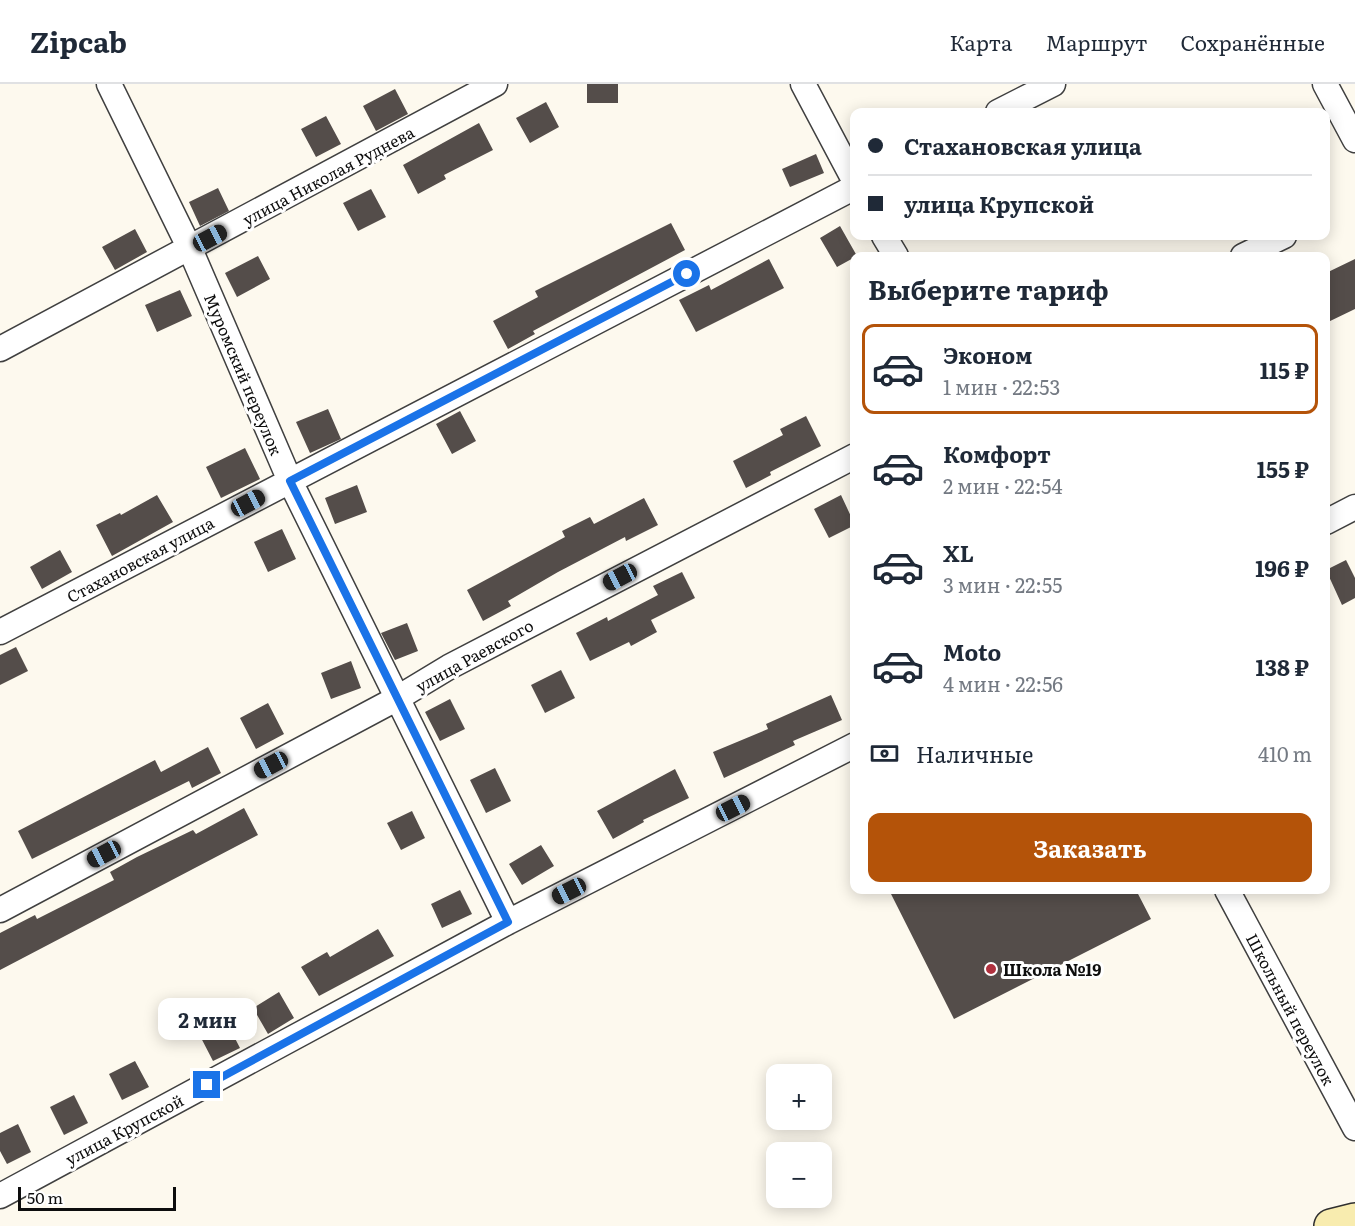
<!DOCTYPE html>
<html lang="ru">
<meta charset="utf-8">
<style>
:root{--surface:#fff;--page:#f6f6f7;--text:#1f2937;--muted:#747a83;--line:#e0e1e3;--accent:#b45309}
body{margin:0;font-family:Literata,serif;background:var(--page);color:var(--text);height:100vh;display:flex;flex-direction:column;font-size:22px;white-space:nowrap}
*{box-sizing:border-box;margin:0}
p{font-size:20px;color:var(--muted)}
.icon{flex:none;width:33px;height:33px;fill:none;stroke:currentColor;stroke-width:2;stroke-linecap:round;stroke-linejoin:round}
.map{position:relative;flex:1;overflow:hidden}
.panel{position:absolute;left:850px;top:168px;width:480px;height:642px;display:flex;flex-direction:column;background:var(--surface);border-radius:12px;box-shadow:0 3px 15px #0003}
.panel>*{flex:none}
.guide{position:absolute;left:850px;top:24px;width:480px;height:132px;border-radius:12px;box-shadow:0 3px 15px #0003;display:grid;align-content:center;height:132px;padding:0 18px;background:var(--surface)}
.buttons{position:absolute;left:766px;top:980px;display:grid;gap:12px}
.buttons a{display:grid;place-items:center;width:66px;height:66px;border-radius:12px;background:var(--surface);box-shadow:0 3px 15px #0003;font-size:30px}
.scale{position:absolute;left:18px;bottom:15px;width:158px;box-sizing:border-box;padding-left:6px;border:3px solid #0d0d0d;border-top:0;font-size:16px;line-height:21px;white-space:nowrap;color:#0d0d0d;-webkit-text-stroke:4px #fff;paint-order:stroke}
.end{position:absolute;width:27px;height:27px;margin:-14px;border:8px solid #1a73e8;background:#fff;box-shadow:0 0 0 3px #fff}
.from{border-radius:50%}
.bubble{position:absolute;height:42px;border-radius:12px;background:var(--surface);box-shadow:0 3px 15px #0003;font-size:20px;font-weight:700;line-height:42px;text-align:center}
.car{position:absolute;width:18px;height:36px;margin:-18px -9px;border-radius:8px;box-shadow:0 0 4px 2px #0007;background:linear-gradient(#222 24%,#8ab4d8 0 40%,#222 0 76%,#8ab4d8 0 86%,#222 0)}
.guide b{display:flex;align-items:center;gap:21px;height:57px;font-size:22px}
.guide b+b{border-top:2px solid var(--line)}
.guide i{width:15px;height:15px;background:var(--text)}
ul{padding:0;list-style:none}
li{display:flex;align-items:center;gap:18px;height:90px;margin:0 12px 9px;padding:0 6px;border:3px solid transparent;border-radius:12px}
li div{flex:1}
li b{display:block;font-size:22px}
li em{font-style:normal;font-weight:700}
li.current{border-color:var(--accent)}
li>.icon{width:54px;height:54px;stroke-width:1.5}
h2{padding:0 18px;font-size:27px;line-height:72px}
.pay{display:flex;align-items:center;gap:15px;height:66px;padding:0 18px;font-size:22px}
.pay p{margin-inline-start:auto}
.button{display:flex;gap:12px;margin-top:auto;padding:12px 18px}
.button a{flex:1;height:69px;border-radius:12px;background:var(--accent);color:#fff;font-size:24px;font-weight:700;line-height:69px;text-align:center}
header{display:flex;align-items:center;gap:36px;box-sizing:border-box;height:84px;padding:0 30px;background:var(--surface);border-bottom:2px solid var(--line)}
header strong{font-size:28px}
nav{display:flex;gap:33px;margin-inline-start:auto;font-size:21px}
.map>svg:first-child{display:block}
.building{fill:#544d4a}
.lines{fill:none;stroke-linecap:round;stroke-linejoin:round}
.street-casing{stroke:#404040;stroke-width:27}
.secondary-casing{stroke:#2f2f2f;stroke-width:36}
.street{stroke:#fff;stroke-width:24}
.secondary{stroke:#f8ecaf;stroke-width:33}
.route{stroke:#1a73e8;stroke-width:8}
.poi-dot{fill:#b0313e;stroke:#fff;stroke-width:2}
.labels{text-anchor:middle;dominant-baseline:central;stroke-width:6;stroke-linejoin:round;paint-order:stroke}
.street-label{font-size:16px;fill:#0d0d0d;stroke:#fff}
.poi-label{font-size:16px;font-weight:bold;fill:#0d0d0d;stroke:#fff;text-anchor:start}
</style>
<header>
<strong>Zipcab</strong>
<nav><a>Карта</a><a>Маршрут</a><a>Сохранённые</a></nav>
</header>
<div class="map">
<svg width="1355" height="1142" viewBox="0 0 1355 1142">
<rect width="100%" height="100%" fill="#fdf9ee"/>
<path class="building" d="M587 0H618V19H587Z
M395 5 408 30 376 47 363 22Z
M546 18 559 43 530 59 516 34Z
M326 32 341 60 316 73 301 45Z
M479 39 493 66 444 91 446 95 418 110 403 81Z
M816 70 824 89 790 103 782 85Z
M218 104 229 127 200 142 189 118Z
M371 105 386 133 358 147 343 119Z
M671 139 685 166 533 247 535 250 508 265 493 237 538 213 535 207Z
M840 142 857 172 837 183 820 154Z
M135 145 147 168 115 186 102 163Z
M258 172 270 195 237 213 225 189Z
M769 175 784 204 696 248 679 216 709 201 711 206Z
M1355 175V225L1326 239V189Z
M180 206 192 232 157 248 145 221Z
M328 325 341 355 310 369 296 338Z
M460 327 476 357 452 370 436 340Z
M806 332 821 362 770 388 771 391 746 404 733 377 783 351 780 345Z
M245 364 260 395 221 414 206 383Z
M357 401 367 428 335 440 325 414Z
M157 411 173 438 112 472 96 441 120 429 121 431Z
M841 411 855 441 829 454 814 425Z
M644 414 658 441 626 457 625 453 558 488 508 517 511 522 483 537 467 506 565 453 562 447 590 433 594 440Z
M282 445 296 475 268 488 254 458Z
M60 466 72 488 42 505 30 483Z
M1346 476 1355 494V514L1342 521 1326 486Z
M682 488 695 514 651 536 657 548 631 562 629 558 590 577 576 549 607 533 608 537 658 511 653 502Z
M407 539 418 567 395 576 381 549Z
M16 563 28 587 0 601V571Z
M351 577 361 604 331 615 321 589Z
M561 586 575 614 545 629 531 601Z
M831 611 842 636 793 657 795 661 724 694 713 668 768 645 766 640Z
M450 615 465 645 440 657 425 628Z
M268 619 284 650 256 665 240 634Z
M208 663 221 689 192 704 189 697 32 775 18 747 155 676 161 688Z
M495 684 511 717 486 729 470 696Z
M675 685 689 714 643 736 644 738 613 755 597 727Z
M244 724 258 751 0 886V849L35 831 37 835 114 796 110 788 137 773 193 746 196 750Z
M412 727 425 754 401 766 387 739Z
M541 761 554 782 522 801 509 780Z
M460 806 472 830 442 844 431 820Z
M889 806H1136L1151 835 954 935Z
M378 845 394 872 319 912 301 883 327 868 330 873Z
M279 908 294 934 268 950 253 924Z
M225 935 240 964 213 977 198 948Z
M135 977 149 1003 122 1016 109 990Z
M74 1011 88 1039 64 1051 50 1023Z
M18 1040 31 1068 7 1080 0 1067V1049Z"/>
<g class="lines">
<g class="street-casing">
<path id="street" d="M109 0 190 165 290 397 508 838
M803 0 855 98
M1325 0 1355 56
M998 28 1053 0
M884 152 896 172
M1243 172 1284 152
M0 265 495 0
M1326 438 1355 423
M0 548 855 103
M1227 806 1355 1044
M0 826 396 615 449 583 855 372
M0 1112 508 838 855 661"/>
</g>
<g class="secondary-casing">
<path id="secondary" d="M1331 1142 1355 1136"/>
</g>
<use href="#street" class="street"/>
<use href="#secondary" class="secondary"/>
</g>
<g class="lines">
<path class="route" d="M207 1001 508 838 290 397 687 190"/>
</g>
<circle class="poi-dot" cx="991" cy="885" r="6"/>
<g class="labels">
<g class="street-label">
<text transform="translate(328 91) rotate(-28)">улица Николая Руднева</text>
<text transform="translate(244 290) rotate(67)">Муромский переулок</text>
<text transform="translate(140 475) rotate(-28)">Стахановская улица</text>
<text transform="translate(474 571) rotate(-29)">улица Раевского</text>
<text transform="translate(1291 925) rotate(62)">Школьный переулок</text>
<text transform="translate(124 1045) rotate(-28)">улица Крупской</text>
</g>
<g class="poi-label">
<text x="1003" y="885">Школа №19</text>
</g>
</g>
</svg>
<div class="buttons">
<a>+</a>
<a>−</a>
</div>
<div class="scale">50 m</div>
<i class="end from" style="left:687px;top:190px"></i>
<i class="end" style="left:207px;top:1001px"></i>
<div class="bubble" style="left:158px;top:914px;width:99px">2 мин</div>
<i class="car" style="left:210px;top:154px;rotate:62deg"></i>
<i class="car" style="left:248px;top:419px;rotate:62deg"></i>
<i class="car" style="left:620px;top:493px;rotate:242deg"></i>
<i class="car" style="left:271px;top:681px;rotate:242deg"></i>
<i class="car" style="left:733px;top:724px;rotate:63deg"></i>
<i class="car" style="left:104px;top:770px;rotate:242deg"></i>
<i class="car" style="left:569px;top:807px;rotate:243deg"></i>
<div class="guide">
<b><i class="from"></i>Стахановская улица</b>
<b><i></i>улица Крупской</b>
</div>
<section class="panel">
<h2>Выберите тариф</h2>
<ul>
<li class="current"><svg class="icon" aria-label="car" viewBox="0 0 24 24"><path d="M5 17H2v-5l4-1 3-4h7l3 4 3 1v5h-3M9 17h6M6 11h13"/><circle cx="7" cy="17" r="2"/><circle cx="17" cy="17" r="2"/></svg><div><b>Эконом</b><p>1 мин · 22:53</p></div><em>115 ₽</em></li>
<li><svg class="icon" aria-label="car" viewBox="0 0 24 24"><path d="M5 17H2v-5l4-1 3-4h7l3 4 3 1v5h-3M9 17h6M6 11h13"/><circle cx="7" cy="17" r="2"/><circle cx="17" cy="17" r="2"/></svg><div><b>Комфорт</b><p>2 мин · 22:54</p></div><em>155 ₽</em></li>
<li><svg class="icon" aria-label="car" viewBox="0 0 24 24"><path d="M5 17H2v-5l4-1 3-4h7l3 4 3 1v5h-3M9 17h6M6 11h13"/><circle cx="7" cy="17" r="2"/><circle cx="17" cy="17" r="2"/></svg><div><b>XL</b><p>3 мин · 22:55</p></div><em>196 ₽</em></li>
<li><svg class="icon" aria-label="car" viewBox="0 0 24 24"><path d="M5 17H2v-5l4-1 3-4h7l3 4 3 1v5h-3M9 17h6M6 11h13"/><circle cx="7" cy="17" r="2"/><circle cx="17" cy="17" r="2"/></svg><div><b>Moto</b><p>4 мин · 22:56</p></div><em>138 ₽</em></li>
</ul>
<div class="pay"><svg class="icon" aria-label="cash" viewBox="0 0 24 24"><path d="M3 7h18v10H3z"/><circle cx="12" cy="12" r="2"/></svg>Наличные<p>410 m</p></div>
<div class="button"><a>Заказать</a></div>
</section>
</div>
